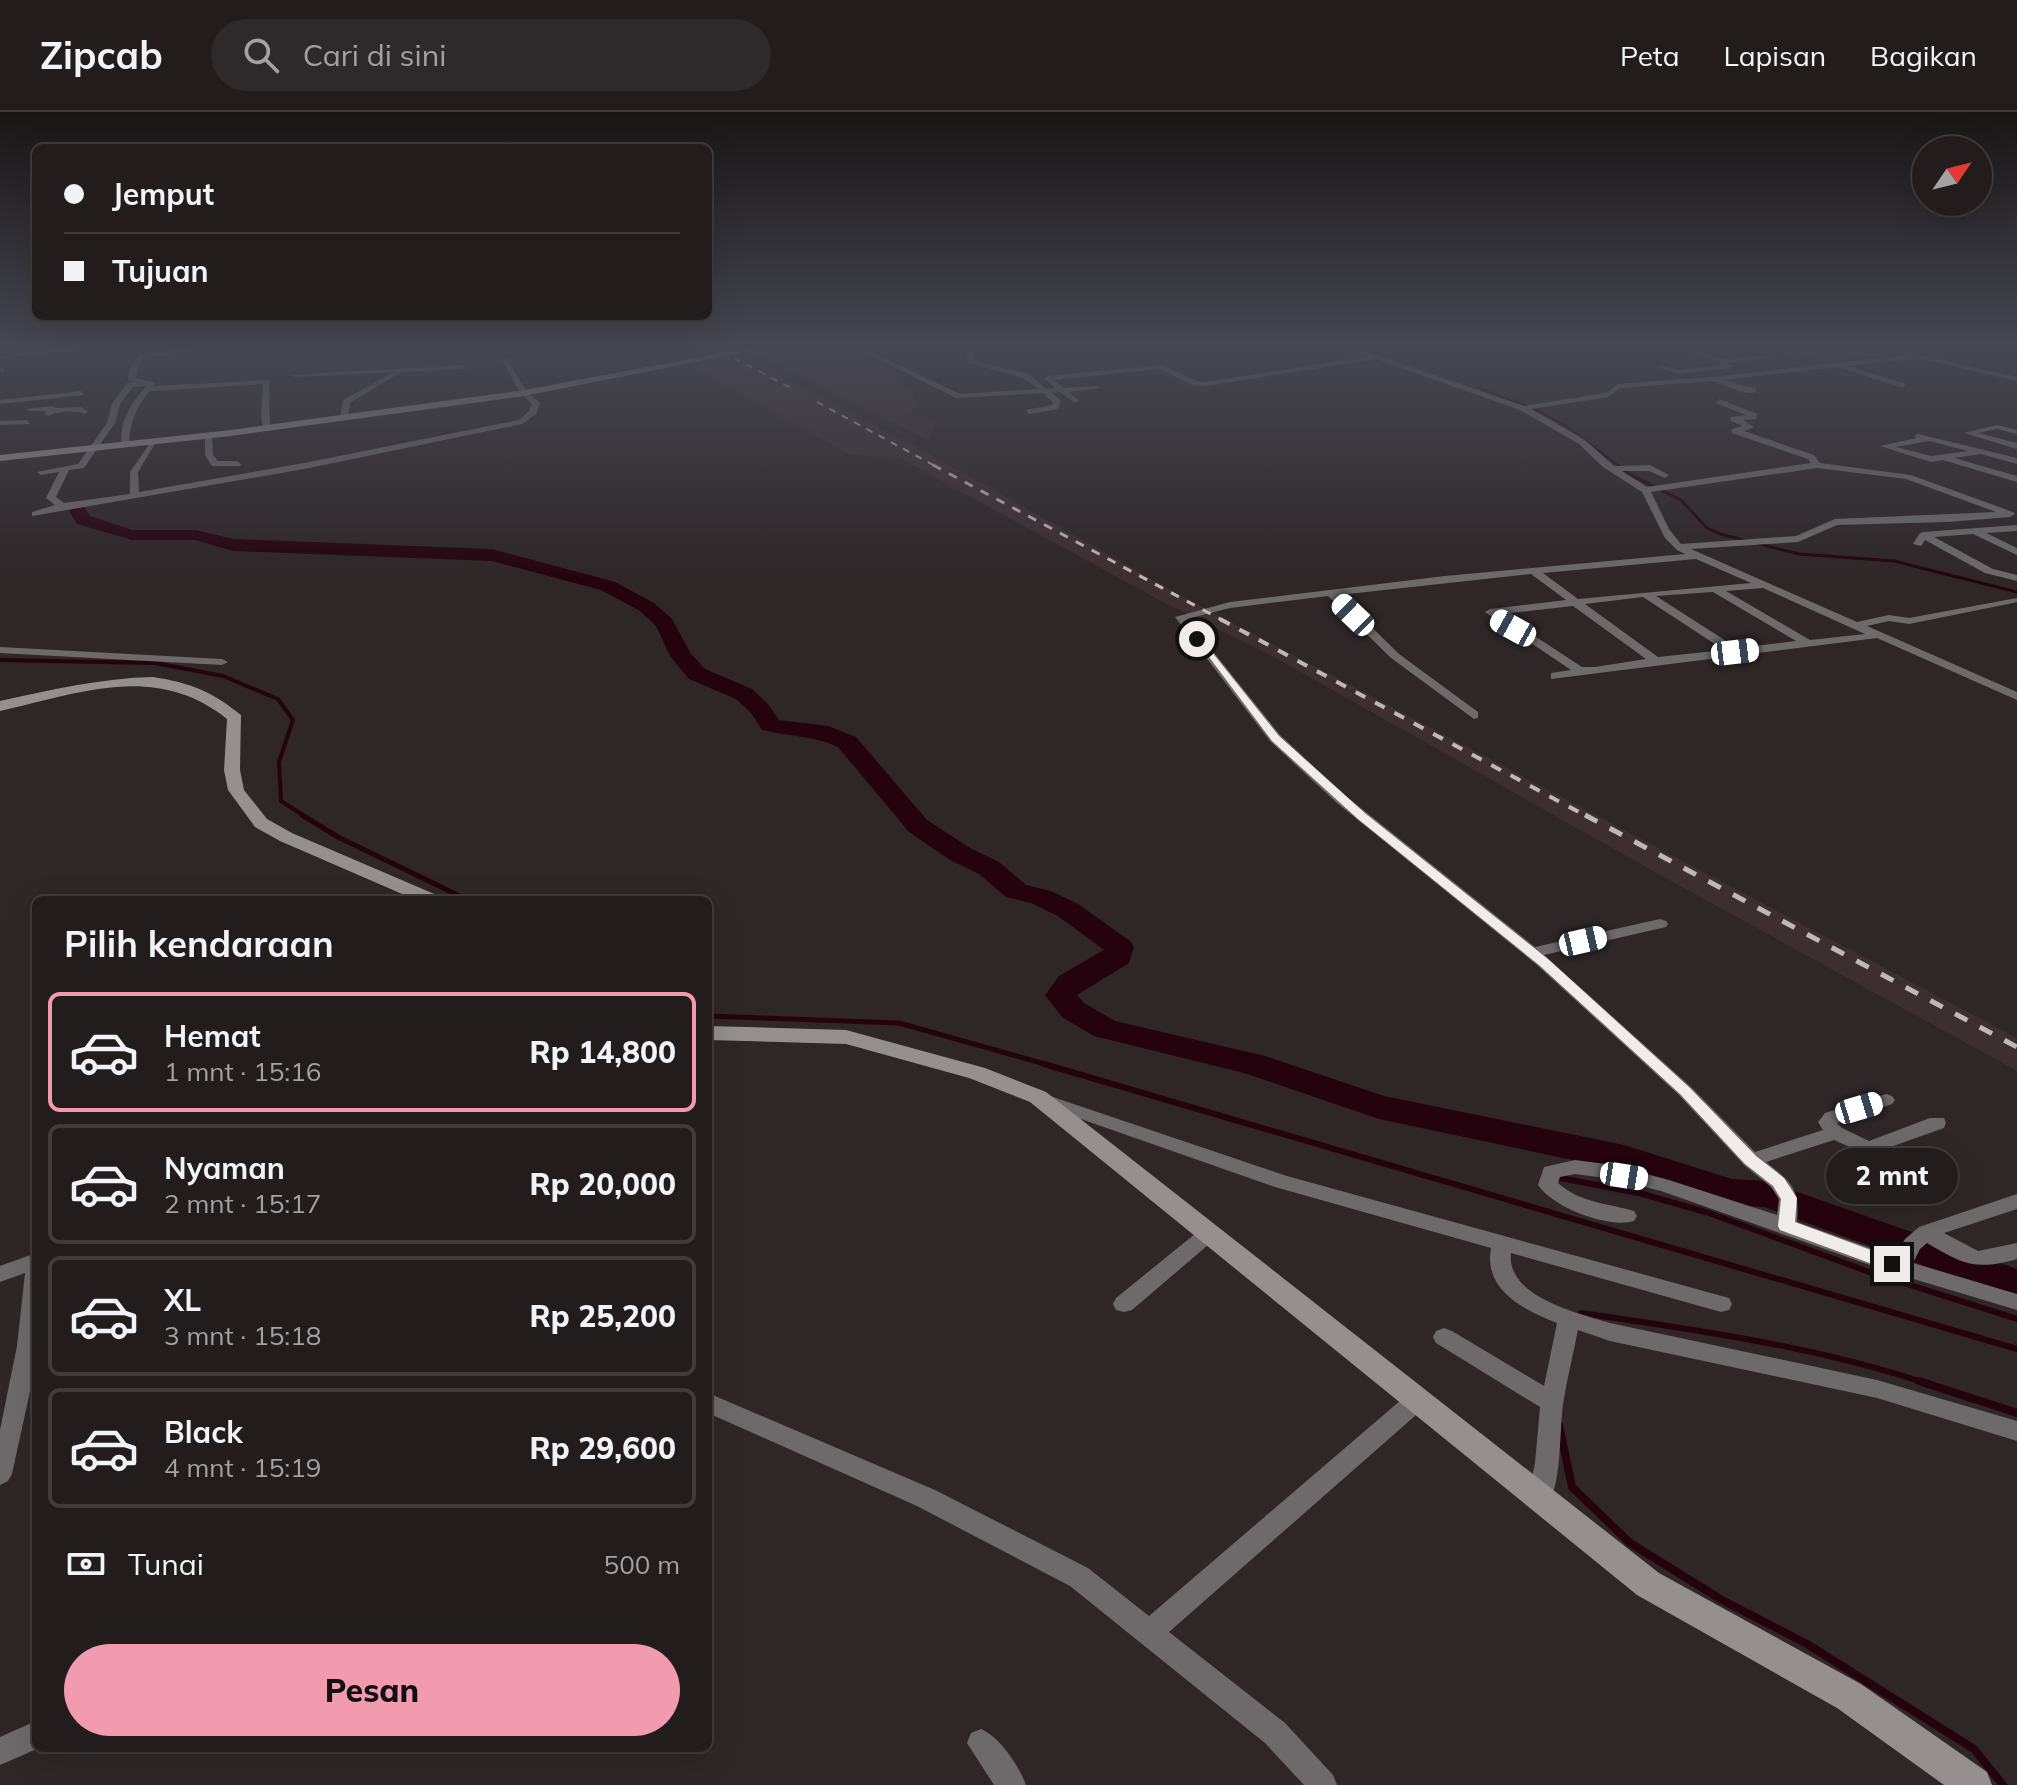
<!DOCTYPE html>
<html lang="id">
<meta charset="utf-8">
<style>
:root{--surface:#221c1d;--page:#2e292a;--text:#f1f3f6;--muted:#a2a1a4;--line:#3f3a3b;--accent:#f29aaf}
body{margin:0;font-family:Mulish,sans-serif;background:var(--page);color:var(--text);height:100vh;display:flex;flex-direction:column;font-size:30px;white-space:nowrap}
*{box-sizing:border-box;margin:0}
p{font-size:26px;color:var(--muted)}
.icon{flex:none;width:44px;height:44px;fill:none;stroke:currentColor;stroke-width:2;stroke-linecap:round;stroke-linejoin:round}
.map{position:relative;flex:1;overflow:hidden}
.drawer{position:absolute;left:32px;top:784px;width:680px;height:856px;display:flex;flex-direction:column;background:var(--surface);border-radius:12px;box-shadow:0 8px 32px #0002,0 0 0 2px var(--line)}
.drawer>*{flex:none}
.top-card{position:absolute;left:32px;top:32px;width:680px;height:176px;border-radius:12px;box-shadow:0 8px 32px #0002,0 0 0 2px var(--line);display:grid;align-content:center;height:176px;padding:0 32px;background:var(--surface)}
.needle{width:52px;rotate:55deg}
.controls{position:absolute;left:1912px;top:24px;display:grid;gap:16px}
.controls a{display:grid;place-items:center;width:80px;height:80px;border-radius:50%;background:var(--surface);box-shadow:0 8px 32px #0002,0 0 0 2px var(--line);font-size:40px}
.end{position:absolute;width:36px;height:36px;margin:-18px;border:10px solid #f1ebec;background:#111;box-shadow:0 0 0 4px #111}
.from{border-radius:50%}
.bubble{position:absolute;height:56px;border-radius:28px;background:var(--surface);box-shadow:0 8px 32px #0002,0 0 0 2px var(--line);font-size:26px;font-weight:800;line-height:56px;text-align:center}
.car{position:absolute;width:24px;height:48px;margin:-24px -12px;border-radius:10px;box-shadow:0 0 6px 2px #0007;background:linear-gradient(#fff 24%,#345 0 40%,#fff 0 76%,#345 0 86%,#fff 0)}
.top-card b{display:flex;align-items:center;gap:28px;height:76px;font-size:30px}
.top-card b+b{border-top:2px solid var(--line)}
.top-card i{width:20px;height:20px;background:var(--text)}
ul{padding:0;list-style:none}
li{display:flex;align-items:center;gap:24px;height:120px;margin:0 16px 12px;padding:0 16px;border:4px solid var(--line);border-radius:12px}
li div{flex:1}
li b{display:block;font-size:30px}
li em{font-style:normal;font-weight:800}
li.current{border-color:var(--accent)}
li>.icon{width:72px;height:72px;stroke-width:1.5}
h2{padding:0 32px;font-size:36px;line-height:96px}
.pay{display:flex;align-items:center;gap:20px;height:88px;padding:0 32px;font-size:30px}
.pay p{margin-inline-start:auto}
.button{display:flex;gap:16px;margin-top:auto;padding:16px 32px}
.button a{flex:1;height:92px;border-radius:48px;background:var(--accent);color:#111;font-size:32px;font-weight:800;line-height:92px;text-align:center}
header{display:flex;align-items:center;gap:48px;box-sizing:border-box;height:112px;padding:0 40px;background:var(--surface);border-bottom:2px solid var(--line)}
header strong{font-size:38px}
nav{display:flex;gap:44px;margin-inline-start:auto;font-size:28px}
.search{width:560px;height:72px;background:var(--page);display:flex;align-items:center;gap:20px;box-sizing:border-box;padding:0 28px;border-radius:44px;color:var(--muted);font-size:30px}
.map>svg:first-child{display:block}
.built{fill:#3d2e31}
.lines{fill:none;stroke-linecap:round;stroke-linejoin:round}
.stream-far5{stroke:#25030e;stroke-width:2}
.stream-far4{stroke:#25030e;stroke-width:3}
.stream-far3{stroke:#25030e;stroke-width:4}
.stream-far2{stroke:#25030e;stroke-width:5}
.stream-far1{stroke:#25030e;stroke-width:6}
.stream{stroke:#25030e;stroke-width:8}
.river{fill:#25030e;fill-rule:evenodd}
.building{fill:#4c4345}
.street{fill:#6e6a6b;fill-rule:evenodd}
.secondary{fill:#968f90;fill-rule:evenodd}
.rail-far3{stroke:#bfb8b9;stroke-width:2;stroke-dasharray:7 7;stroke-linecap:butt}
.rail-far2{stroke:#bfb8b9;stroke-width:3;stroke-dasharray:9 9;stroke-linecap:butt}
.rail-far1{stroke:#bfb8b9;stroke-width:4;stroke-dasharray:11 11;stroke-linecap:butt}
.rail{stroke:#bfb8b9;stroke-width:5;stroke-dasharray:14 14;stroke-linecap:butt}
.route{fill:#f1ebec}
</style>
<header>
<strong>Zipcab</strong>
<div class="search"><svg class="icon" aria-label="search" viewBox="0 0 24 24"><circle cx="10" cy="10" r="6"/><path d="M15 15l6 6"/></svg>Cari di sini</div>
<nav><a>Peta</a><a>Lapisan</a><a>Bagikan</a></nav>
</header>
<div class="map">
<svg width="2017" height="1673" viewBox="0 0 2017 1673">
<rect width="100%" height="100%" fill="#2e2627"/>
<path class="built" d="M687 233H720L933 344 1182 484 2017 926V959L1644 754 1276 546 1159 488 900 346 851 343 687 252 711 246Z
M787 233H831L899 265 912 279 915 292 910 303 937 310 928 328 750 239Z"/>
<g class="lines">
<path class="stream-far5" d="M1478 276 1535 297 1568 315 1620 355"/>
<path class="stream-far4" d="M1617 353 1631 363 1681 388 1707 416 1720 422 1799 442 1894 449 2017 480"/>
<path class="stream-far3" d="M0 548 155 551 223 564 278 587 293 608 279 650 281 689 306 705"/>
<path class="stream-far2" d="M302 703 338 725 468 788
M708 904 899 911 1052 954"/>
<path class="stream-far1" d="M1044 952 2017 1237
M1555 1065 1639 1081 1709 1101 1872 1161 2017 1207
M1579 1206 1581 1201C1697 1218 1813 1234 1925 1271"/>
<path class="stream" d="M1919 1269 2017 1301
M1559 1313 1572 1375 1630 1431 1722 1488 1807 1532 1974 1637 2003 1673"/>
<path class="river" d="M78 394 84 395 90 404 133 418H196L233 427 492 437 615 470 654 491 672 507 691 542 705 557 752 577 768 592 779 608 828 614 856 625 927 708 970 736 999 750 1026 773 1051 779 1078 792 1130 829 1134 835 1129 851 1077 883 1084 891 1115 909 1265 944 1384 984 1624 1033 1732 1067 1766 1069 2017 1157V1188L1764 1095 1731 1093 1620 1058 1379 1007 1244 961 1094 924 1062 905 1045 883 1059 864 1104 838 1058 804 1031 791 1006 785 979 762 950 748 909 720 838 635C815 624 787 624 762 618L751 601 736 587 689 567 670 544 656 514 640 499 601 478 492 449 233 439 195 428H132L77 412 69 399Z"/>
</g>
<path class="building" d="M1784 233H1863L1889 242 1825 249Z"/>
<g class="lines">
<path class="street" d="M103 233H122L0 247V243Z
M850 233H857L960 282 1038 277 1023 266 970 251 965 244 976 233H982L972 244 975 249 1029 262 1046 277 1055 276 1044 266 1048 264 1161 253 1197 269 1206 270 1368 244 1339 233H1347L1524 294 1606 281 1618 272 1713 265 1905 243 1866 233H1876L2017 265V269L1918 246 1847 254 1906 272 1903 276 1839 255 1723 268 1757 277 1754 281 1741 280 1714 269 1620 276 1608 285 1531 297 1585 328 1614 354 1650 353 1669 363 1665 366 1649 359H1622L1647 375 1811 351 1808 347 1732 321V317L1743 314 1731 309V305L1746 303 1716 291 1719 287 1757 302 1756 307 1743 308 1754 315 1744 319 1814 343 1820 351 1911 363 2013 400 2015 402 2010 405 1947 410 1837 413 1798 430 1691 437 1857 510 1889 503 1909 506 2017 486V490L2013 491 1909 512 1889 509 1867 514 2017 580V588L1877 526 1551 567V561L1571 558 1485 500 1490 497 1566 488 1531 462 1339 483 1399 542 1478 600V606L1474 607 1391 546 1328 484 1230 496 1187 507 1280 623 1347 685 1535 835 1660 807 1666 809 1668 812 1666 815 1544 843 1691 975 1755 1040 1823 1018 1818 1010 1825 1001 1886 982 1892 984 1895 988 1892 992 1837 1011 1842 1016 1869 1029 1930 1006H1944L1946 1011 1944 1016 1868 1043 1834 1028 1766 1050C1792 1071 1800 1076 1797 1110L1895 1145 1905 1127 1919 1115 2017 1082V1097L1944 1121 1978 1139 2017 1131V1147C1976 1159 1962 1152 1927 1131L1920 1137 1913 1151 2017 1182V1198L1887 1159 1661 1079 1613 1067 1575 1062 1560 1065 1558 1071C1580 1091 1607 1091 1634 1099L1637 1104 1634 1109C1609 1117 1552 1095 1538 1073L1544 1055 1575 1048 1613 1053 1669 1068 1777 1103 1779 1087 1771 1075 1744 1053 1679 983 1537 853 1337 691 1270 629 1175 505 1230 490 1445 464 1685 442 1677 438 1665 426 1642 380 1603 355 1579 332 1520 298 1376 247 1206 274 1192 273 1160 257 1054 268 1064 276 1097 274 1101 276 1069 280 1079 289 1075 291 1060 280 1052 281 1061 289 1058 297 1029 302 1026 298 1052 293 1053 290 1043 281 956 286ZM1817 356 1906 367 1996 400 1835 407 1796 424 1681 432 1669 417 1651 380ZM1696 447 1751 471 1578 487 1543 461ZM1763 476 1865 522 1810 528 1726 479ZM1713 480 1796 529 1737 536 1656 484ZM1643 485 1724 538 1658 545 1585 492ZM1573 494 1646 547 1595 555H1582L1501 502Z
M1711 233H1726L1700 238 1721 247 1767 243 1770 245 1728 251 1734 254 1730 256 1678 262 1658 255 1662 253 1678 258 1722 253 1689 237Z
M1769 233H1777L1807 244 1791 246 1794 243Z
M2013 233H2017V235L2014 234Z
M186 238 188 241 143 246 137 258 136 266 155 271V274L269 268 270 319H264L261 306 263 272 150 279C136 295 129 312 129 333L122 335C118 311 131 290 147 274L133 275 120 292 115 311 84 356 69 358 56 385 64 391 130 382V360L152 328 156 330 138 360 139 380 304 351 519 308 529 299 532 292 520 281 502 247 506 245 527 280 540 291 536 302 522 312 304 357 32 404V400L55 393 46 386 59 360 41 363 37 360 78 352 107 311 112 292 127 271 134 270 128 267 129 258 139 243Z
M463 253 466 257 401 260 350 291 348 306 344 308 340 306 343 288 394 260 295 265 291 263Z
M0 256H4V260H0Z
M81 279 84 283 0 292V288Z
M52 294 56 296 81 295 88 300 84 302C75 298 57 299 49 304L45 302 46 299H30L26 297Z
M27 308 30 312 0 313V309Z
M1997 313 2017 318V322L1997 317 1978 321 2017 331V337L1964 321Z
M205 322 212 324 213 343 218 349H237L241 352 240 354H212L205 343Z
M1918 322 2017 346V352L1981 342 1954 346 2017 364V370L1943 348 1931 350 1880 334 1917 326 1914 324ZM1929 329 1968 339 1931 344 1896 335Z
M2017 413V419L1986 421 2017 436V443L1973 422 1934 425 1993 457 2017 463V469L1985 461 1925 428 1921 434 1913 432 1920 421 1923 420Z
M0 535 222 547 228 550 222 553 0 541Z
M1047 983 1287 1064 1729 1186 1732 1192 1729 1198 1721 1200 1511 1141C1506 1185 1578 1201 1610 1211L1877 1268 2017 1309V1329L1877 1286 1610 1229 1578 1218C1573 1243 1567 1267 1563 1292 1559 1326 1562 1364 1548 1396L1539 1399 1530 1396 1527 1388 1535 1351 1540 1295 1436 1231 1433 1225 1436 1219 1444 1216 1452 1219 1544 1274 1557 1211C1524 1198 1483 1178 1491 1136L1275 1075 1041 993 1038 989 1041 985Z
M1208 1114 1215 1117 1218 1122 1215 1127 1132 1198 1124 1200 1116 1198 1113 1192 1116 1186 1201 1117Z
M36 1141V1252L12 1362 8 1369 0 1373V1318L17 1234 25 1161 0 1170V1154Z
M1416 1279 1424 1282 1427 1289 1424 1296 1169 1520 1285 1611 1333 1663 1337 1673H1304L1265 1631 1070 1474 917 1394 708 1301V1281L935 1378 1088 1456 1149 1504 1408 1282Z
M36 1609V1636H39L0 1653V1625Z
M981 1617C1000 1625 1019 1654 1026 1673H994L967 1631 971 1621Z"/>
<path class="secondary" d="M766 233H781L524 284 231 324 0 349V343L231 318 524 278Z
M153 565C191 571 211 579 241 603L240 658 244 678 267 707 292 721 439 784 442 788H416L280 729 255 715 228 678 224 658 227 607C156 550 80 581 0 599V589C51 578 101 566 153 565Z
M708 914 846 918 985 956 1046 980 1659 1461 1861 1572 1987 1660 1992 1673H1944L1837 1596 1637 1483 1030 990 969 966 846 932 708 928Z"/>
<path class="rail-far3" d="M709 233 791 276
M817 290 937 355"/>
<path class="rail-far2" d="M933 353 1224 509"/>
<path class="rail-far1" d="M1220 507 1588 705"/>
<path class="rail" d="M1585 703 2017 935"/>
</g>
<linearGradient id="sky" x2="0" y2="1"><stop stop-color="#191515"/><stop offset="0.5" stop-color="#464752"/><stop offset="1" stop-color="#464752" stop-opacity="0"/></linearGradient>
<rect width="2017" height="467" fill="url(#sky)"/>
<path class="route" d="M1194 525H1200L1279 624 1366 702 1548 847 1690 976 1756 1044 1784 1066 1797 1086 1795 1110 1898 1148 1901 1152 1898 1157H1886L1780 1118 1778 1114 1781 1087 1773 1074 1745 1052 1680 982 1539 853 1358 707 1272 629Z"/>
</svg>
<div class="controls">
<a><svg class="needle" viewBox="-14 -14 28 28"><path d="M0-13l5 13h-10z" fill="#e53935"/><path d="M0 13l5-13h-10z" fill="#a2a1a4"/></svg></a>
</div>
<i class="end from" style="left:1197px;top:527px"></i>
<i class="end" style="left:1892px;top:1152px"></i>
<div class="bubble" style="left:1826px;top:1036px;width:132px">2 mnt</div>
<i class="car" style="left:1353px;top:503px;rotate:314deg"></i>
<i class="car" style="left:1513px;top:516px;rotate:299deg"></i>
<i class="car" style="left:1735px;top:540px;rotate:83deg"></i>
<i class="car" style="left:1583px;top:829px;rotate:77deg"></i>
<i class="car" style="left:1859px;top:996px;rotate:73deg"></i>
<i class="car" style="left:1624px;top:1064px;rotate:99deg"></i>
<div class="top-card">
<b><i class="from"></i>Jemput</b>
<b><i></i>Tujuan</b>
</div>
<section class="drawer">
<h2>Pilih kendaraan</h2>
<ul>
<li class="current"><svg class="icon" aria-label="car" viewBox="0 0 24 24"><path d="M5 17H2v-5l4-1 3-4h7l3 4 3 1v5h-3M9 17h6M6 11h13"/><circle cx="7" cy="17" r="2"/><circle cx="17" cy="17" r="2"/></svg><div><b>Hemat</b><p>1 mnt · 15:16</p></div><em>Rp 14,800</em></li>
<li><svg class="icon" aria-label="car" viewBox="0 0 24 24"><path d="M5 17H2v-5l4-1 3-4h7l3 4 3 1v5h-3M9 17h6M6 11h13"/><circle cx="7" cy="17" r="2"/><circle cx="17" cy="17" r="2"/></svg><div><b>Nyaman</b><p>2 mnt · 15:17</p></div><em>Rp 20,000</em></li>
<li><svg class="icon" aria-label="car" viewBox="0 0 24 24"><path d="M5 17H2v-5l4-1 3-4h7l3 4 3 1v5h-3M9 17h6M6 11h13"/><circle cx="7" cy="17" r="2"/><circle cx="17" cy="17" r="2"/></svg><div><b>XL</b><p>3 mnt · 15:18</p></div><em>Rp 25,200</em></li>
<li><svg class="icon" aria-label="car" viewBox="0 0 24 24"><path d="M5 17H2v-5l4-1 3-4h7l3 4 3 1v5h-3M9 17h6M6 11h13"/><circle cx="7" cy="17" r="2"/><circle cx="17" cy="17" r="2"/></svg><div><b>Black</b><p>4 mnt · 15:19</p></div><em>Rp 29,600</em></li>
</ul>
<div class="pay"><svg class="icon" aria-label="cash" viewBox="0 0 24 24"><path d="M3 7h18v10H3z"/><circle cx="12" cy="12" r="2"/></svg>Tunai<p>500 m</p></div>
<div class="button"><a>Pesan</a></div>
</section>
</div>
